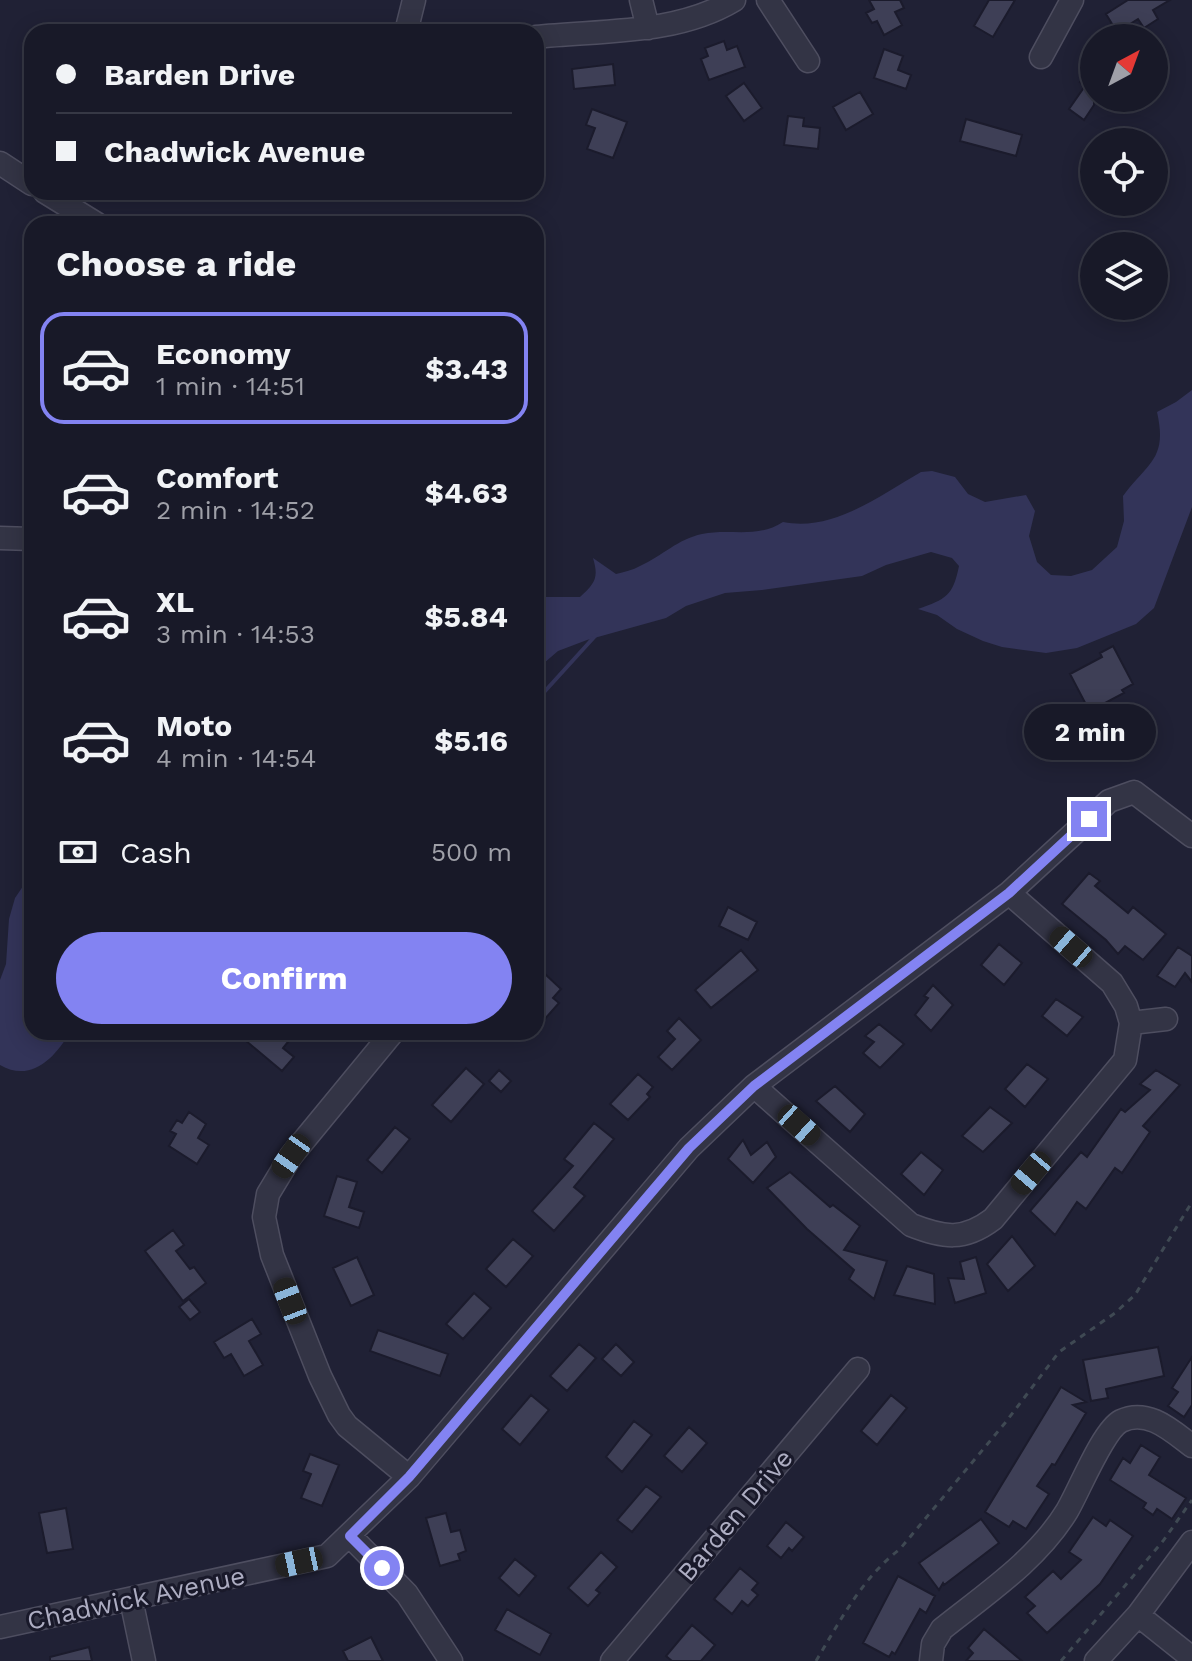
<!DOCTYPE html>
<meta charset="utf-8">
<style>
:root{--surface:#181928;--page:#252634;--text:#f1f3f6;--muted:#9fa0a8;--line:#363845;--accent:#8383f2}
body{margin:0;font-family:"Work Sans",sans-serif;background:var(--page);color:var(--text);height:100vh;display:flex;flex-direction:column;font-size:30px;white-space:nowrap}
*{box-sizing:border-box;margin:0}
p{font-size:26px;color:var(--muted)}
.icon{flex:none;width:44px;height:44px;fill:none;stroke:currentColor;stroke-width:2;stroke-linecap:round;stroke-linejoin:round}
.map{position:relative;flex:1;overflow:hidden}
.details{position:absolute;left:24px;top:216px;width:520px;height:824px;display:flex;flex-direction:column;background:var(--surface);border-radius:24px;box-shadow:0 4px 20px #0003,0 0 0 2px var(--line)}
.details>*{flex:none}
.banner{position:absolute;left:24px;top:24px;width:520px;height:176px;border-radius:24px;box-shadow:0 4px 20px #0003,0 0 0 2px var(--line);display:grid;align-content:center;height:176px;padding:0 32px;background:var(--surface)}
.needle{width:52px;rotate:41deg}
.fabs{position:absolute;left:1080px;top:24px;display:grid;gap:16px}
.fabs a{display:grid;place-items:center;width:88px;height:88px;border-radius:50%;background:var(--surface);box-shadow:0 4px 20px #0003,0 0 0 2px var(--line);font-size:40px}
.end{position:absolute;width:36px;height:36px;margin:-18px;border:10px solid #8383f2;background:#fff;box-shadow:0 0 0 4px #fff}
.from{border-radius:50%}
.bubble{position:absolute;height:56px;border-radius:28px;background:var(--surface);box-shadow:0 4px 20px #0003,0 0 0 2px var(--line);font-size:26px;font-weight:700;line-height:56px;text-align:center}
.car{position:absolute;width:24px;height:48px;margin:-24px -12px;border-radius:10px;box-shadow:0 0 6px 2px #0007;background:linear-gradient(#222 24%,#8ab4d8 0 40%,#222 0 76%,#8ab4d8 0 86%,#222 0)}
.banner b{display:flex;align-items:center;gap:28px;height:76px;font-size:30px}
.banner b+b{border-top:2px solid var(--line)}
.banner i{width:20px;height:20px;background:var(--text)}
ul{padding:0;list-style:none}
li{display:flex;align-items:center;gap:24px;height:112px;margin:0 16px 12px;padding:0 16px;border:4px solid transparent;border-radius:24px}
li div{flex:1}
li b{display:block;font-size:30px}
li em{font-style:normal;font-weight:700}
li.on{border-color:var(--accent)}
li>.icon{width:72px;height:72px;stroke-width:1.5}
h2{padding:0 32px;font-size:36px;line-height:96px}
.pay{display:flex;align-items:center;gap:20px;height:88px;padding:0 32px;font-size:30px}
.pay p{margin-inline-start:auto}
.primary-button{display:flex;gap:16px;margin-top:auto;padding:16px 32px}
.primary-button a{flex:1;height:92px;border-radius:48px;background:var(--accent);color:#fff;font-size:32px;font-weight:700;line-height:92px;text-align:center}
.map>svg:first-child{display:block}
.water{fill:#333459}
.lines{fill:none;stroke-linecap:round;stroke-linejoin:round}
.stream{stroke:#333459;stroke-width:4}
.building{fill:#3e3f56;stroke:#1b1b2c;stroke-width:2}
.minor-casing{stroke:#4e4e60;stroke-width:25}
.path{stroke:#3f4953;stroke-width:3;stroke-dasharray:6 6;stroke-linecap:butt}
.minor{stroke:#333445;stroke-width:22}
.route{stroke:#8383f2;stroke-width:10}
.labels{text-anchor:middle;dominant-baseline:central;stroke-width:6;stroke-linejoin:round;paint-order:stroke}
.street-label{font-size:26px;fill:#adadc2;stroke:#19192a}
</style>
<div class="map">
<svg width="1192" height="1661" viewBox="0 0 1192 1661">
<rect width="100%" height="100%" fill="#202135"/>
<path class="water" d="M1192 390V507L1154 608 1136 624 1077 648 1046 653 1002 647 983 641 957 629 937 615 918 609C946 599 953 596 959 566L952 558 931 552 886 565 862 576 762 590 725 593 686 606 666 618 587 640 558 651 536 670V597H580C595 583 599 578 593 558L616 574C624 572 633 570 640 566 662 556 678 539 702 534 730 528 757 539 783 522 833 532 879 496 921 472L932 471 955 477 968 494 985 502 1026 495 1035 511 1029 536 1037 562 1051 575 1071 576 1092 570 1117 547 1124 521 1123 496C1147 463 1168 460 1157 412L1176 402Z
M32 873V1032H70C55 1058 31 1083 0 1065V980L6 964 9 919 15 898Z"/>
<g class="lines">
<path class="stream" d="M536 701 596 635"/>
</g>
<path class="building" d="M869 0H900L904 8 895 12 902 25 884 35 877 21 872 23 866 13 874 9Z
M989 0H1015L993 37 974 26Z
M1128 0H1170L1153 10 1158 19 1144 28 1138 19 1117 32 1106 14Z
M724 41 727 50 737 46 745 67 709 80 701 59 708 56 705 48Z
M884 49 903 56 898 70 911 75 906 89 874 78Z
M1094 63V105L1084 120 1069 109 1085 86 1080 82Z
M613 64 615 85 574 89 572 69Z
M744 83 762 108 744 121 726 96Z
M860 92 873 114 846 130 833 107Z
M592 109 627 122 613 158 587 149 595 128 586 125Z
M788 116 804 118 803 126 820 128 818 149 784 145Z
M966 119 1022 135 1016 156 960 141Z
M1113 646 1133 684 1122 690 1124 693 1105 703 1107 708 1092 716 1070 674 1102 657 1100 653Z
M1089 873 1100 881 1095 886 1128 913 1133 907 1166 934 1143 960 1125 946 1118 954 1106 940 1062 904Z
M728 907 757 922 748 940 719 926Z
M999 944 1022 963 1004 985 981 965Z
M1178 947 1192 956V982L1185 973 1175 987 1157 976Z
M741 950 758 970 711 1008 695 990Z
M545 974 561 989 553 998 559 1003 536 1029V984Z
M933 985 953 1005 931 1031 915 1015 928 998 924 996Z
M1056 999 1083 1017 1067 1036 1042 1016Z
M679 1018 701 1040 672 1070 658 1057 675 1039 667 1031Z
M879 1024 904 1044 880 1068 863 1053 874 1042 865 1036Z
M252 1032H296L283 1048 294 1057 282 1071 245 1040Z
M1027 1064 1048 1079 1025 1107 1005 1089Z
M466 1068 484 1084 451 1122 432 1105Z
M499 1070 511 1081 501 1092 489 1081Z
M1156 1070 1180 1085 1143 1126 1150 1132 1122 1173 1115 1168 1086 1209 1077 1202 1055 1235 1030 1211 1081 1152 1087 1157 1121 1109 1125 1112 1150 1090 1140 1084Z
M638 1074 653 1087 647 1094 650 1097 628 1120 610 1104Z
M835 1086 865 1114 850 1132 816 1101Z
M990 1107 1012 1123 983 1152 962 1136Z
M189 1112 206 1124 198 1138 209 1145 197 1164 169 1146 176 1134 170 1131 177 1120 182 1123Z
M594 1123 614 1139 574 1187 585 1196 554 1231 532 1211 573 1166 564 1159Z
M395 1127 410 1139 382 1173 367 1160Z
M743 1140 751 1155 767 1142 776 1157 753 1183 728 1159Z
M921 1152 943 1170 924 1195 901 1174Z
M790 1172 830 1207 833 1205 860 1226 844 1250 887 1261 874 1299 849 1279 854 1270 807 1229 767 1188Z
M337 1176 357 1182 349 1207 364 1212 359 1228 324 1216Z
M173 1230 184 1245 176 1251 190 1269 194 1267 206 1283 183 1301 145 1251Z
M1012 1236 1035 1266 1008 1291 987 1264Z
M513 1239 533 1256 506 1287 486 1269Z
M357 1257 374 1295 351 1306 333 1268Z
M976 1257 986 1293 955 1303 948 1278 964 1279 960 1262Z
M907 1266 934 1274 935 1304 894 1295Z
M474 1293 491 1308 463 1339 446 1324Z
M189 1299 200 1312 190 1320 179 1307Z
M252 1319 261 1334 249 1341 263 1365 244 1376 231 1354 224 1358 214 1342Z
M378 1330 448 1354 440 1376 370 1351Z
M579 1344 596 1358 567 1391 550 1376Z
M616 1344 634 1362 621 1376 602 1359Z
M1158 1347 1164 1376 1106 1389 1108 1398 1091 1401 1083 1360Z
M1192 1357V1405L1184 1417 1168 1406 1178 1392 1172 1388Z
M1061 1387 1086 1402 1073 1405 1086 1413 1055 1465 1052 1464 1037 1486 1049 1494 1026 1529 1013 1521 1009 1527 985 1512Z
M531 1395 549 1410 520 1445 502 1429Z
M891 1395 907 1408 877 1445 861 1431Z
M634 1421 652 1435 622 1472 606 1457Z
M689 1427 707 1443 682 1472 664 1456Z
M1141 1445 1160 1457 1149 1475 1186 1498 1172 1519 1157 1509 1153 1515 1143 1508 1146 1503 1110 1480 1123 1458 1130 1463Z
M310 1454 339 1465 322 1506 301 1498 311 1474 303 1471Z
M646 1486 661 1497 632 1532 617 1520Z
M66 1508 73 1549 47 1553 39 1513Z
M446 1513 451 1532 460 1530 466 1551 458 1554 460 1560 440 1566 426 1518Z
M1093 1517 1106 1526 1110 1520 1133 1536 1100 1584 1047 1633 1027 1613 1035 1606 1025 1597 1053 1571 1061 1579 1081 1560 1069 1552Z
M981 1519 999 1543 944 1585 943 1583 939 1590 919 1563Z
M786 1522 804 1537 792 1551 789 1548 781 1558 767 1546Z
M601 1552 617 1567 596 1590 600 1593 588 1606 568 1588Z
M515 1559 536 1576 519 1596 499 1578Z
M740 1568 758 1583 752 1590 758 1595 748 1606 742 1601 732 1614 714 1599Z
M898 1576 935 1596 926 1613 920 1609 895 1654 892 1652 889 1657 863 1643Z
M507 1609 551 1634 540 1655 495 1630Z
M692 1625 715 1645 701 1661H672L666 1656Z
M984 1629 1022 1661H966L973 1653 968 1648Z
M371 1637 383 1661H348L343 1651Z
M89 1647 92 1661H50V1657Z"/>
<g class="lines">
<g class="minor-casing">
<path id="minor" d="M641 0 648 28
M768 0 808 61
M406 32 414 0
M536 37C601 30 676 35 734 0
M1041 57 1072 0
M0 163 32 184
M45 192 97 224
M0 538 32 539
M1131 1023 1166 1019
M393 1032 291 1156 268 1194 264 1217 272 1255 320 1376 339 1415 347 1426 409 1477
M754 1086 911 1225C944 1238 964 1241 993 1219L1125 1060 1131 1023 1126 1006 1112 983 1009 893
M350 1536 407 1594 451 1661
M131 1599 144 1661
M1138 1615 1192 1658
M0 1627 327 1556 409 1477 689 1148 754 1086 1009 893 1109 801 1134 792 1192 836
M612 1661 858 1369
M931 1661 933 1644 942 1629C987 1593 1037 1560 1067 1511 1079 1491 1103 1430 1121 1421 1148 1408 1172 1431 1192 1446
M1096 1661 1138 1615 1192 1542"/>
</g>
<path class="path" d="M816 1661C840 1621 862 1578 900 1549L1005 1423 1059 1352 1115 1313 1135 1295 1192 1202
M1061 1661 1163 1541 1192 1500"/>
<use href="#minor" class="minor"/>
</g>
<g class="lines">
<path class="route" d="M382 1568 350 1536 409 1477 689 1148 754 1086 1009 893 1089 819"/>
</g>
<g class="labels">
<g class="street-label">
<text transform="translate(735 1515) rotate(-50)">Barden Drive</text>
<text transform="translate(136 1598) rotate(-12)">Chadwick Avenue</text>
</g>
</g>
</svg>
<div class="fabs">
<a><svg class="needle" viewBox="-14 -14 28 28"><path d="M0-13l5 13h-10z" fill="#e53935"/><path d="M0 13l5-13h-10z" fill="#9fa0a8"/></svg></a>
<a><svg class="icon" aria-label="locate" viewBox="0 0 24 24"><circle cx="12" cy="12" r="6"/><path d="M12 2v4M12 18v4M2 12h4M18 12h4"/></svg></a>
<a><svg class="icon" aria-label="layers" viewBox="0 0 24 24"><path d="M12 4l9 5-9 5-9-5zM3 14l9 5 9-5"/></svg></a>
</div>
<i class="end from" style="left:382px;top:1568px"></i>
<i class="end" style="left:1089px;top:819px"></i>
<div class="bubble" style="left:1024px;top:704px;width:132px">2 min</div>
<i class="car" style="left:1071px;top:947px;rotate:311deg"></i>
<i class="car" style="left:799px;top:1125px;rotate:132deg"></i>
<i class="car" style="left:291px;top:1156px;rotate:215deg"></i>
<i class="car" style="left:1031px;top:1173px;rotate:220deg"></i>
<i class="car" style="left:290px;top:1301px;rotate:339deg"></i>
<i class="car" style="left:299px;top:1562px;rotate:258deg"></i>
<div class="banner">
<b><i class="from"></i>Barden Drive</b>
<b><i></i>Chadwick Avenue</b>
</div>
<section class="details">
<h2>Choose a ride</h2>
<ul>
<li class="on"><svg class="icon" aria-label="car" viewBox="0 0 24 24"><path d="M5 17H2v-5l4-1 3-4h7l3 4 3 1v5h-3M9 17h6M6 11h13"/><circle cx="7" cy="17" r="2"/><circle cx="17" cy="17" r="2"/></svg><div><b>Economy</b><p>1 min · 14:51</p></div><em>$3.43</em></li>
<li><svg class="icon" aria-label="car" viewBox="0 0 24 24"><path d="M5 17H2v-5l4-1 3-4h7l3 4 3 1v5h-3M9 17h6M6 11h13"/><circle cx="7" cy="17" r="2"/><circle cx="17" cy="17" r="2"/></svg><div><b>Comfort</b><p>2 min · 14:52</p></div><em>$4.63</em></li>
<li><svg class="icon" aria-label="car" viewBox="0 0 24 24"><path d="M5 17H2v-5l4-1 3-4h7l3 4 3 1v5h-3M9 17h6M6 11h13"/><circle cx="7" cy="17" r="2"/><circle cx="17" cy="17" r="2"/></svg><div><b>XL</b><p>3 min · 14:53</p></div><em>$5.84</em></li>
<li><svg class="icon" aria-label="car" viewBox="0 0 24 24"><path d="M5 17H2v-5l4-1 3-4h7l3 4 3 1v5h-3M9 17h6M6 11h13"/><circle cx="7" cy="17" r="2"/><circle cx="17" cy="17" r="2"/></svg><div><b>Moto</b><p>4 min · 14:54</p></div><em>$5.16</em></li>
</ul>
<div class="pay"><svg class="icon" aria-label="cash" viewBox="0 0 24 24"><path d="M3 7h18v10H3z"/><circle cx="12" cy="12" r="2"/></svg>Cash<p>500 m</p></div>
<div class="primary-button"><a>Confirm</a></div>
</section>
</div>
